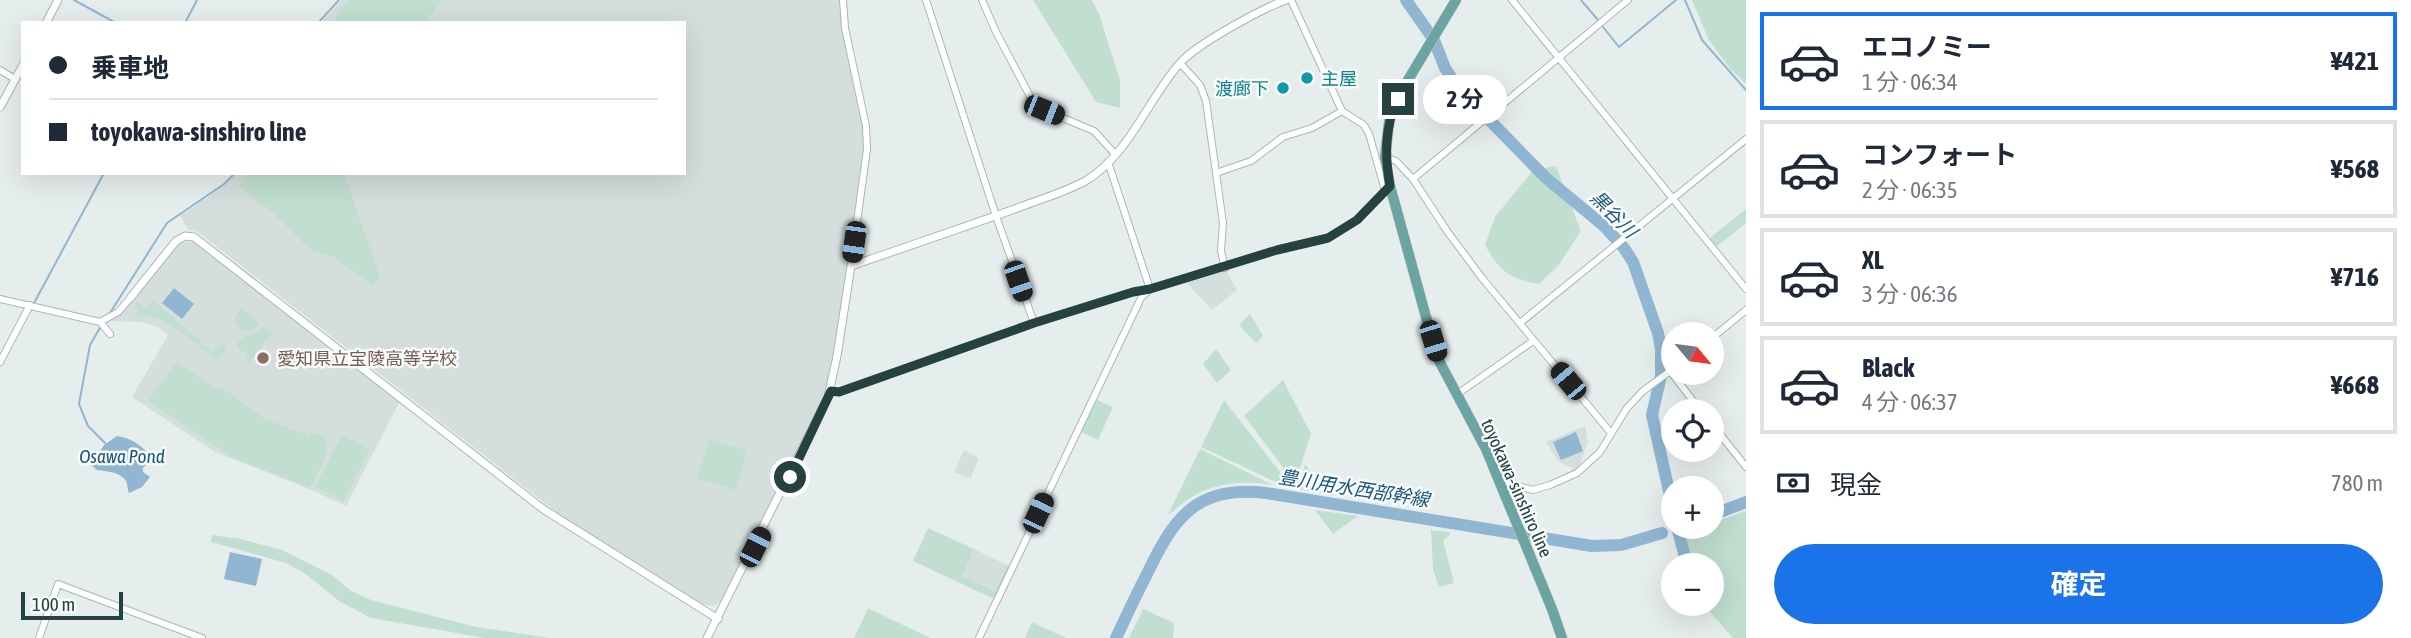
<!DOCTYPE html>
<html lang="ja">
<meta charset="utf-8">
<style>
:root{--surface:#fff;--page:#f2f2f3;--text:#1f2937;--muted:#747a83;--line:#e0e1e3;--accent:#1a73e8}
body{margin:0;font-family:"Asap Condensed","Noto Sans JP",sans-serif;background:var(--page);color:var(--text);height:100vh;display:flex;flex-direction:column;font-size:26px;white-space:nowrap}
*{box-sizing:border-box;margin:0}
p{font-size:23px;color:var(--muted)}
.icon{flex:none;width:38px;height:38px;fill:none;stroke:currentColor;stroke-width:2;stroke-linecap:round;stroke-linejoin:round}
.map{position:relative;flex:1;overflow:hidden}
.side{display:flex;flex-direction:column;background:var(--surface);width:665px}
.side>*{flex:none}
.banner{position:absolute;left:21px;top:21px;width:665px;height:154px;border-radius:0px;box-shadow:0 7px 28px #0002;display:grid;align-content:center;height:154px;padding:0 28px;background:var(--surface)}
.needle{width:46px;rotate:119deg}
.controls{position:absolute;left:1661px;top:322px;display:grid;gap:14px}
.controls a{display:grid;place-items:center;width:63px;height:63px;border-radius:50%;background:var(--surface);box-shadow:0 7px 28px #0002;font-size:35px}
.scale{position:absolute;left:21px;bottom:18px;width:102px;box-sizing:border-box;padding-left:7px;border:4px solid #254140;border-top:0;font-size:19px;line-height:24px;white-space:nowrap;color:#254140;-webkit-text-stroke:5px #f7fbfa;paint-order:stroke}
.end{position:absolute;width:32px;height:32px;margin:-16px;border:9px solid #254140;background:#fff;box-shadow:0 0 0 4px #fff}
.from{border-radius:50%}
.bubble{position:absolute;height:49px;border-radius:24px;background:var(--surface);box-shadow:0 7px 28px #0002;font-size:23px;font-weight:700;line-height:49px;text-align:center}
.car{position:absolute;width:21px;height:42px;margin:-21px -10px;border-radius:9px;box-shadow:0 0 5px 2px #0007;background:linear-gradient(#222 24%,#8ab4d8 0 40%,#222 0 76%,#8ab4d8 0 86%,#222 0)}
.banner b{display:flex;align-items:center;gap:24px;height:66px;font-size:26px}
.banner b+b{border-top:2px solid var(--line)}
.banner i{width:18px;height:18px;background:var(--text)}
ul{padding:12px 0 0;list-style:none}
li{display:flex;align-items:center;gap:21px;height:98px;margin:0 14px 10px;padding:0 14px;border:4px solid var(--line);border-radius:0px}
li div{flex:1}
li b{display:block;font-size:26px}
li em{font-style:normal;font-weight:700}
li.current{border-color:var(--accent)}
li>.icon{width:63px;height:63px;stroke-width:1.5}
.pay{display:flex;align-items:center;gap:18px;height:77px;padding:0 28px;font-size:26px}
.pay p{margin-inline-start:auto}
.primary-button{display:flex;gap:14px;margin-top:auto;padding:14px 28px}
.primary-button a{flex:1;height:80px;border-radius:42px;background:var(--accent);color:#fff;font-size:28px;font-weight:700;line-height:80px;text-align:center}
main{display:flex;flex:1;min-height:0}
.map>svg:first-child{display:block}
.built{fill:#d4dedc}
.green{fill:#c0dfd0}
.water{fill:#90b6d2}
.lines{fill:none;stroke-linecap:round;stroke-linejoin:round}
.stream{stroke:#90b6d2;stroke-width:2}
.river{stroke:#90b6d2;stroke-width:12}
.minor-casing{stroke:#a8b7b6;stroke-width:8}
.tertiary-casing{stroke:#a8b7b6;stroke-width:9}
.primary-casing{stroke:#c2caca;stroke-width:11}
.minor{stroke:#fff;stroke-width:6}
.tertiary{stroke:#fff;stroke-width:7}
.primary{stroke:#6ca3a3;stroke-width:10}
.route{stroke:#254140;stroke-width:9}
.culture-dot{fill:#0f9aa8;stroke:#f7fbfa;stroke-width:2.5}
.education-dot{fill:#8d6e63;stroke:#f7fbfa;stroke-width:2.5}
.labels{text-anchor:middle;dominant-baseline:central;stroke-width:5;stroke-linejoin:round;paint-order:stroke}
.culture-label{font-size:18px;fill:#0d838f;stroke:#f7fbfa;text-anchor:start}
.education-label{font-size:18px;fill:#785e54;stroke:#f7fbfa;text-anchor:start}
.street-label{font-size:18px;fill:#254140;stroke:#f7fbfa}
.water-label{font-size:19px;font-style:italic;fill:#1f557c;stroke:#f7fbfa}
</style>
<main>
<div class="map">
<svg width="1746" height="638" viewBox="0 0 1746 638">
<rect width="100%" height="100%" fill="#e6eeed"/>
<path class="built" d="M342 0H840L863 123 864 146 828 390 722 602 713 606 701 604 559 514 198 232 189 230 180 216 208 197 237 173H684V23H321Z
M184 242H197L400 401 346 506 309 489 215 452 132 397 168 335 158 327 141 322 111 321 174 247Z
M1226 270 1237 290 1212 310 1186 282Z
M1585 426 1588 442 1580 464 1582 467 1574 473 1571 467 1559 462 1546 442Z
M964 450 979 458 970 479 954 472Z
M974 549 1007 565 995 591 962 576Z"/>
<path class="green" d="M349 0H440L426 23H339L336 16Z
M1033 0H1092L1099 14 1120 80V108L1096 102Z
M1692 0H1746V84L1728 66 1709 40Z
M1556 166 1581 231 1558 266 1539 284C1510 279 1499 271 1485 245L1495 217 1533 170Z
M247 173H344L380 277 373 286 334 257 311 250 273 213 239 187Z
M1746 209V223L1716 247 1710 238Z
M136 300 144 308 155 300 157 304 213 352 225 343V351L219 357 213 356C190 341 166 313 137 315Z
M242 308 260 324 252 330 242 331 235 324V316Z
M1250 314 1263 336 1256 343 1239 325Z
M264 327 272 333 248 365 245 353 237 348V343C245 335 255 334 264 327Z
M1216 349 1231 370 1217 383 1203 364Z
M176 362 213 387 227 391 265 419 309 436 311 432 325 436 328 451 310 488 230 456 148 401Z
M1283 380 1311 434 1295 483 1244 416Z
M1095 399 1113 407 1098 440 1079 431Z
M1224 400 1290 485 1280 484 1201 447Z
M342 435 370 449 344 501 315 487Z
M710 439 747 451 735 490 697 478Z
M1200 449 1273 485C1244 480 1211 482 1186 501 1180 505 1174 511 1168 515Z
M1305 464 1326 494 1299 489Z
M1315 510 1358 516 1333 534Z
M1746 511V638H1733L1709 611 1697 604H1712V565H1684L1677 545 1685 535 1696 532 1695 529 1712 527V523Z
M928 528 974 549 962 576 995 591 1007 565 1010 566 994 599 913 561Z
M1431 530 1450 532V535L1443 540 1454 583 1439 587 1433 569Z
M212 535 241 539 282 550 332 575 351 591 371 600 476 627 551 638H485L371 618 339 601 307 575 286 563 211 542Z
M868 608 930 638H854Z
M1143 609 1174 623 1173 638H1129Z
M1032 622 1066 638H1025Z"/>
<path class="water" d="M174 288 194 304 182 319 162 303Z
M1576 432 1583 451 1561 460 1553 442Z
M117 436C131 438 139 444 149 454V462L143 468V472L150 477 142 487 129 493C127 489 128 485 126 481 121 472 105 471 97 470L91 465 104 445Z
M230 552 262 559 256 586 224 579Z"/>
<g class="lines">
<path class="stream" d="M74 0 116 23
M1581 0 1598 20
M1685 0 1702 40 1746 90
M185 23 197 0
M318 23 339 0
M1603 27 1619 47 1676 0
M33 305 104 173
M110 313 167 223 224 184 235 173
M101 326 90 345 79 404 88 426 105 443"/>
<path class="river" d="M1406 0 1434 40 1445 68 1459 89 1546 178 1604 226 1624 248 1633 262 1658 333 1661 349V376L1652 415 1673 509
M1712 515 1746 502
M1677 527 1687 565
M1116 638C1126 617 1136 595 1147 574 1174 517 1197 485 1266 493L1592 546 1621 545 1662 533"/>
<g class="minor-casing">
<path id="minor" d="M843 0 845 28 866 126 867 149 851 266
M926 0 996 216 1034 323
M982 0 996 32 1032 100 1044 110 1094 131 1115 154
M1291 0 1342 111 1364 125 1369 134 1385 190
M1512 0 1746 289
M1180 63 1200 85 1206 101 1223 223 1221 251 1225 268
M0 70 15 79
M1385 157 1396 161 1413 179 1447 231 1482 278 1611 433
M1108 162 1150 289
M1216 173 1251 161 1283 137 1312 128 1342 111
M1413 179 1628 0
M0 299 100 322 118 312 131 297
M100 322 110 334
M1520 323 1746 139
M1712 338 1746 310
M0 362 30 305
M1670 371 1701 411
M831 391 839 392 1034 323 1134 292 1150 289 1277 250 1328 238 1357 220 1390 186
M1456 395 1533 341
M1712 424 1746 467
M1500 481 1533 490 1550 485 1577 473 1600 452 1627 408 1643 391 1673 369
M39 638 58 584 202 638
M979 638 1141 298 1149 290"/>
</g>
<g class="tertiary-casing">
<path id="tertiary" d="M46 23 58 0
M0 107 23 65
M131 297 176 241 185 236 194 237 543 509 718 619
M707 638 828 397 837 356 851 266C908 246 966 227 1023 206 1044 198 1068 191 1087 180 1130 153 1148 99 1180 63 1197 44 1261 9 1286 0"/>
</g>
<g class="primary-casing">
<path id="primary" d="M1456 0 1405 85 1390 114 1385 157 1390 186 1437 357 1486 449 1552 609 1562 638"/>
</g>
<use href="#minor" class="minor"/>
<use href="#tertiary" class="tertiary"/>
<use href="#primary" class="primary"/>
</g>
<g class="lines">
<path class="route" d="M790 477 831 391 839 392 1034 323 1133 292 1150 289 1277 250 1328 238 1357 220 1390 186C1385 157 1384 127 1398 99"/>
</g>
<g class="culture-dot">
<circle cx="1307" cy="78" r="7"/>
<circle cx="1283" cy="88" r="7"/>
</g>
<circle class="education-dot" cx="263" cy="358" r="7"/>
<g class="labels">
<g class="culture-label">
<text x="1321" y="78">主屋</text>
<text x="1269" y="88" text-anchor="end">渡廊下</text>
</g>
<g class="education-label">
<text x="277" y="358">愛知県立宝陵高等学校</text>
</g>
<g class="street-label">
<text transform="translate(1517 488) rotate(66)">toyokawa-sinshiro line</text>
</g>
<g class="water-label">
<text transform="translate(1614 214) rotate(45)">黒谷川</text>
<text x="122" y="456">Osawa Pond</text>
<text transform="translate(1354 488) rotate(9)">豊川用水西部幹線</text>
</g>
</g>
</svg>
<div class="controls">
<a><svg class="needle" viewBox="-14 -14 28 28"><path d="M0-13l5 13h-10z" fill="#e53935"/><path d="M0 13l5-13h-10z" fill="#747a83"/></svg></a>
<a><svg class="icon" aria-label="locate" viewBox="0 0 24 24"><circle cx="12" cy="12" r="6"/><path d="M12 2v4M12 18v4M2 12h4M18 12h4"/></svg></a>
<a>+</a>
<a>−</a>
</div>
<div class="scale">100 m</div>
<i class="end from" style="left:790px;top:477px"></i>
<i class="end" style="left:1398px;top:99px"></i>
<div class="bubble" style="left:1423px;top:75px;width:84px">2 分</div>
<i class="car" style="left:1044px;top:110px;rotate:112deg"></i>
<i class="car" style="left:854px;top:242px;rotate:188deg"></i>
<i class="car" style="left:1018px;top:281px;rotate:161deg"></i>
<i class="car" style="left:1433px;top:341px;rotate:163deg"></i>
<i class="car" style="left:1568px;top:381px;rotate:320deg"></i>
<i class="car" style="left:1038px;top:513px;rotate:25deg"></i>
<i class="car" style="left:755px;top:547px;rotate:27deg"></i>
<div class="banner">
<b><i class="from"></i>乗車地</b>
<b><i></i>toyokawa-sinshiro line</b>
</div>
</div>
<section class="side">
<ul>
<li class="current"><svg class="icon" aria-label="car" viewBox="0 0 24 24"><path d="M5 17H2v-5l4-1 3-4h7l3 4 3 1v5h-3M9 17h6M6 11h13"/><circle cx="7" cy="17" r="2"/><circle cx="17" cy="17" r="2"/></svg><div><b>エコノミー</b><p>1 分 · 06:34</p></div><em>¥421</em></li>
<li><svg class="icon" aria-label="car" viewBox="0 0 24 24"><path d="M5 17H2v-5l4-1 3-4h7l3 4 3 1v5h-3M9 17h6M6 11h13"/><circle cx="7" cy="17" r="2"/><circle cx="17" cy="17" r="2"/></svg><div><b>コンフォート</b><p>2 分 · 06:35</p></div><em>¥568</em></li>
<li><svg class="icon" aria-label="car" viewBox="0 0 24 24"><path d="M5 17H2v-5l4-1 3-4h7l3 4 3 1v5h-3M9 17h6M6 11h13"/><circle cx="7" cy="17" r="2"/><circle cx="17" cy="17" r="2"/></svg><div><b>XL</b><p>3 分 · 06:36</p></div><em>¥716</em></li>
<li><svg class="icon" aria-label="car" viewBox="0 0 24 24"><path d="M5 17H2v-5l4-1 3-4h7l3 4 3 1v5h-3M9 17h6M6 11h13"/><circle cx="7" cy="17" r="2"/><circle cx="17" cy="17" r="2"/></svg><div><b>Black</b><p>4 分 · 06:37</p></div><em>¥668</em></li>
</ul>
<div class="pay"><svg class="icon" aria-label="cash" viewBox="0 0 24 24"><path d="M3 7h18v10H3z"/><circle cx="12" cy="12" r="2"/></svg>現金<p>780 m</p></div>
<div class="primary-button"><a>確定</a></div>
</section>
</main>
